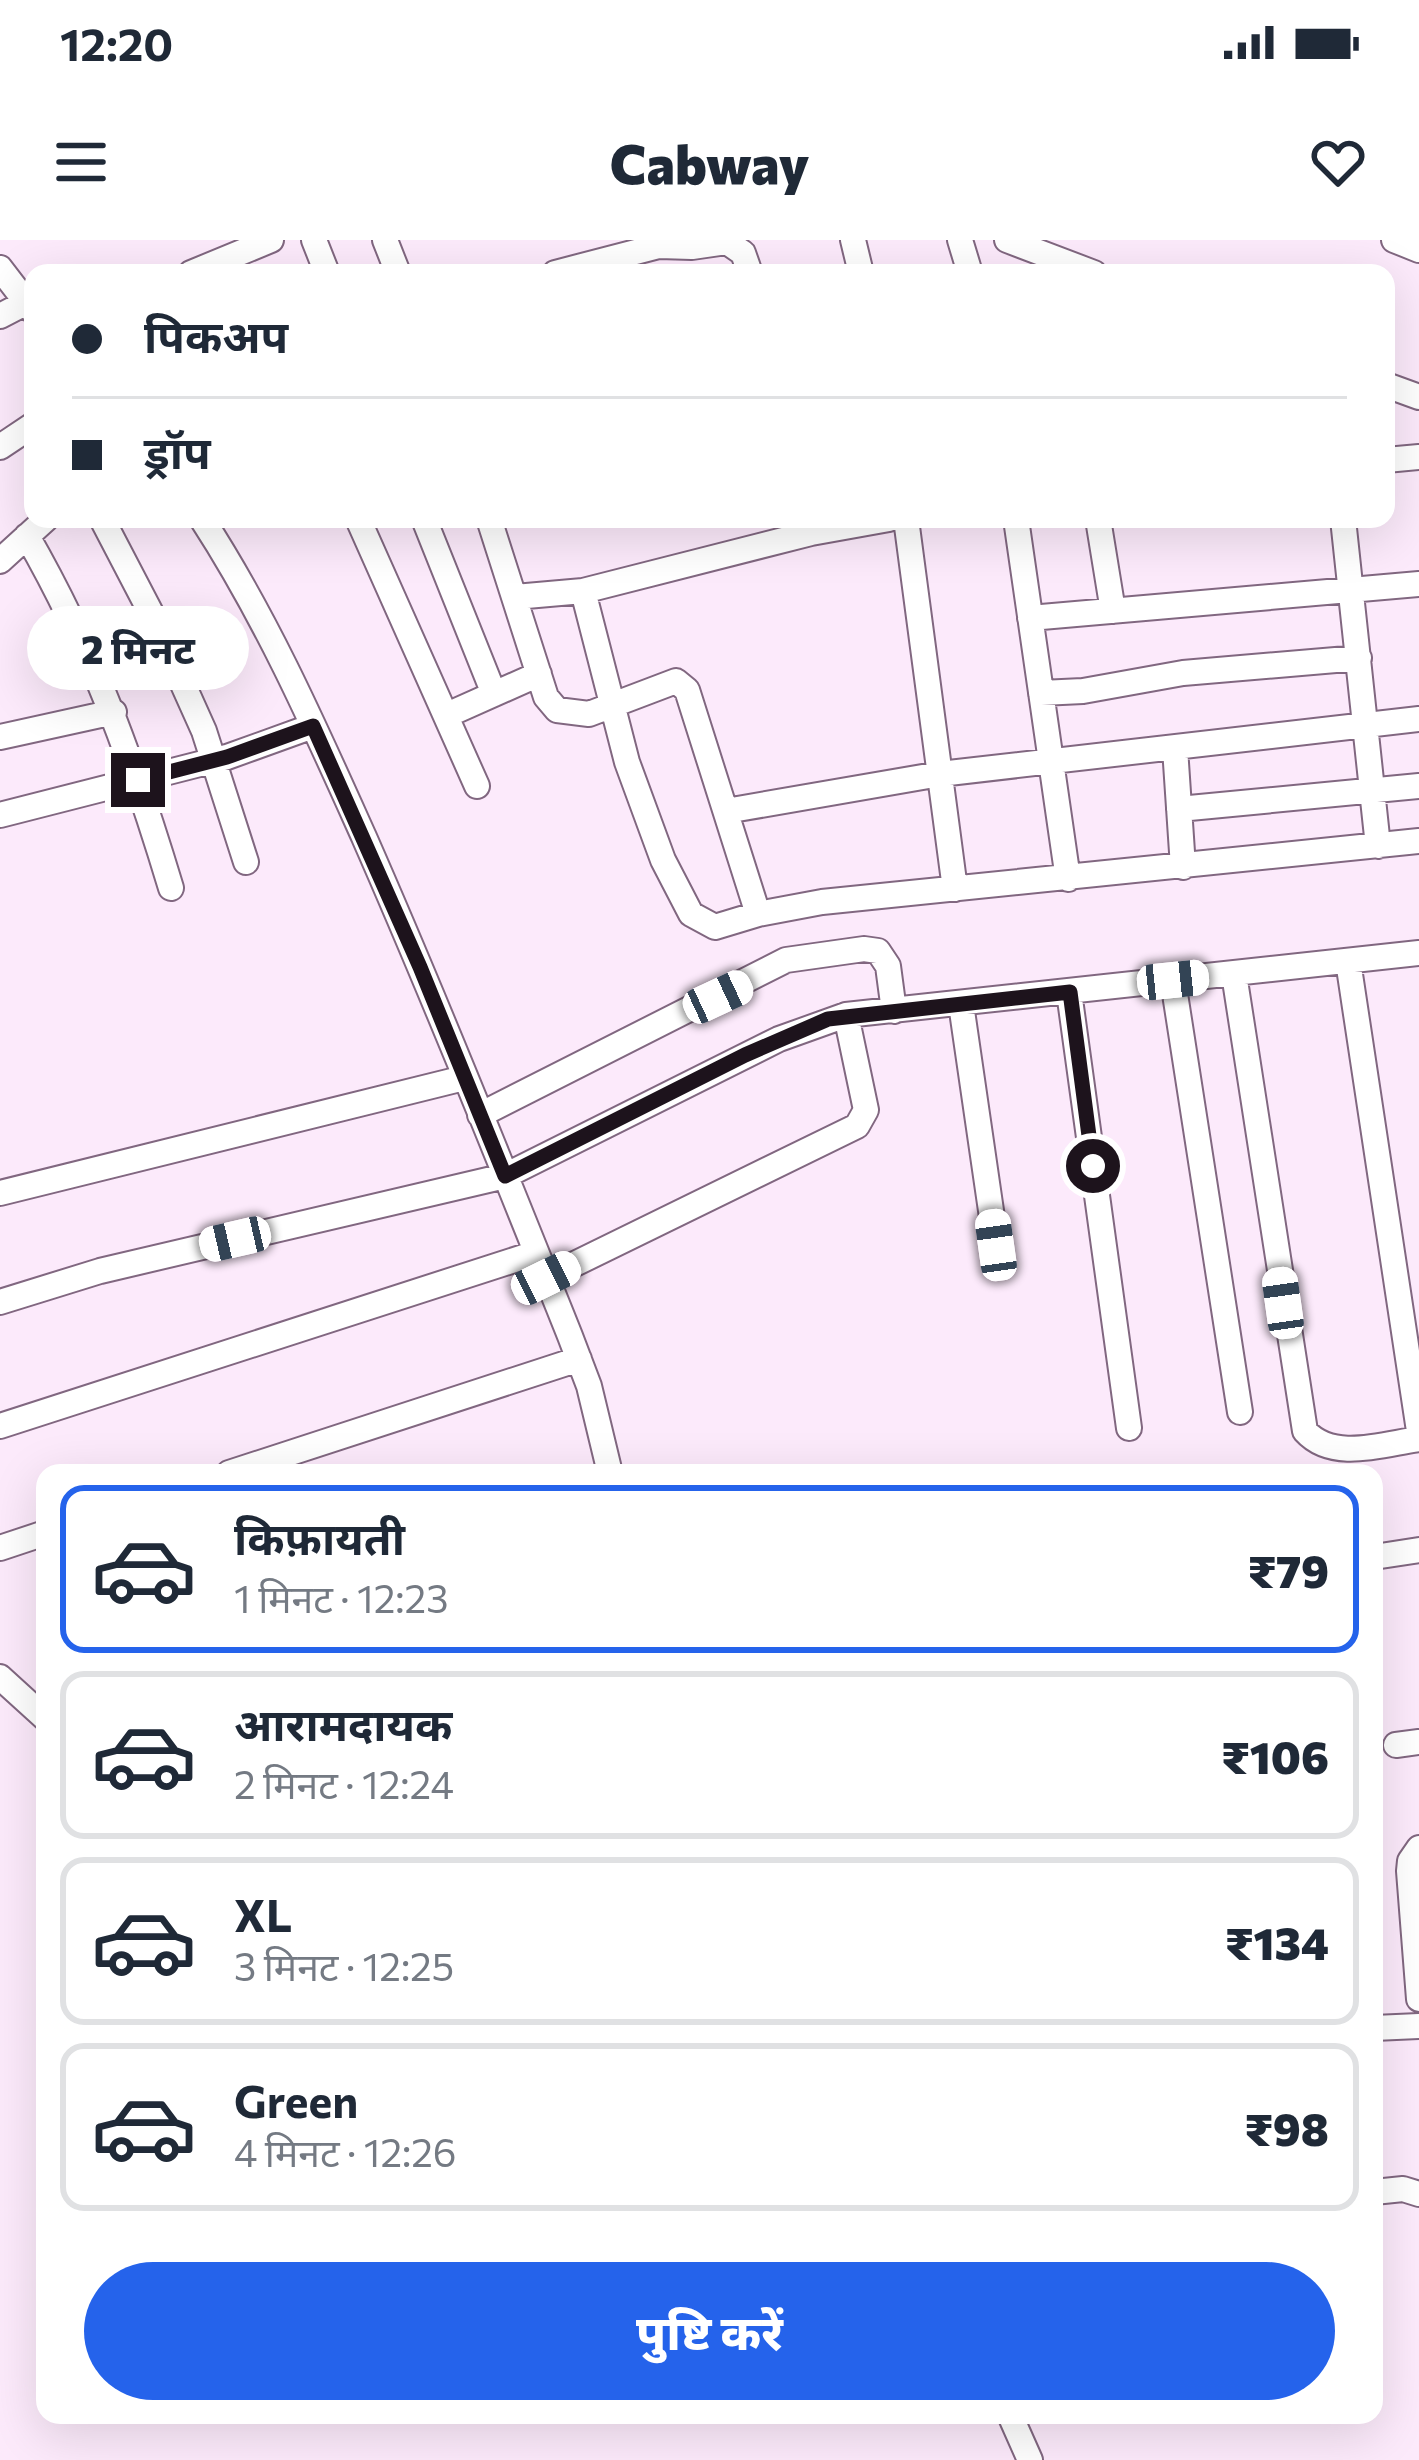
<!DOCTYPE html>
<html lang="hi">
<meta charset="utf-8">
<style>
:root{--surface:#fff;--page:#f6f6f7;--text:#1f2937;--muted:#747a83;--line:#e0e1e3;--accent:#2563eb}
body{margin:0;font-family:Commissioner,"Noto Sans Devanagari",sans-serif;background:var(--page);color:var(--text);height:100vh;display:flex;flex-direction:column;font-size:45px;white-space:nowrap}
*{box-sizing:border-box;margin:0}
p{font-size:39px;color:var(--muted)}
.icon{flex:none;width:66px;height:66px;fill:none;stroke:currentColor;stroke-width:2;stroke-linecap:round;stroke-linejoin:round}
.map{position:relative;flex:1;overflow:hidden}
.side{position:absolute;left:36px;top:1224px;width:1347px;height:960px;display:flex;flex-direction:column;background:var(--surface);border-radius:24px;box-shadow:0 12px 48px #0002}
.side>*{flex:none}
.guide{position:absolute;left:24px;top:24px;width:1371px;height:264px;border-radius:24px;box-shadow:0 12px 48px #0002;display:grid;align-content:center;height:264px;padding:0 48px;background:var(--surface)}
.end{position:absolute;width:54px;height:54px;margin:-27px;border:15px solid #1d131c;background:#fff;box-shadow:0 0 0 6px #fff}
.from{border-radius:50%}
.bubble{position:absolute;height:84px;border-radius:42px;background:var(--surface);box-shadow:0 12px 48px #0002;font-size:39px;font-weight:800;line-height:84px;text-align:center}
.car{position:absolute;width:36px;height:72px;margin:-36px -18px;border-radius:15px;box-shadow:0 0 9px 3px #0007;background:linear-gradient(#fff 24%,#345 0 40%,#fff 0 76%,#345 0 86%,#fff 0)}
.guide b{display:flex;align-items:center;gap:42px;height:114px;font-size:45px}
.guide b+b{border-top:3px solid var(--line)}
.guide i{width:30px;height:30px;background:var(--text)}
ul{padding:21px 0 0;list-style:none}
li{display:flex;align-items:center;gap:36px;height:168px;margin:0 24px 18px;padding:0 24px;border:6px solid var(--line);border-radius:24px}
li div{flex:1}
li b{display:block;font-size:45px}
li em{font-style:normal;font-weight:800}
li.active{border-color:var(--accent)}
li>.icon{width:108px;height:108px;stroke-width:1.5}
.primary-button{display:flex;gap:24px;margin-top:auto;padding:24px 48px}
.primary-button a{flex:1;height:138px;border-radius:72px;background:var(--accent);color:#fff;font-size:48px;font-weight:800;line-height:138px;text-align:center}
.status{display:flex;justify-content:space-between;align-items:center;height:84px;padding:0 60px;background:var(--surface);direction:ltr}
.status svg{height:33px;fill:currentColor}
header{display:flex;justify-content:space-between;align-items:center;height:156px;padding:0 48px;background:var(--surface);font-size:54px;font-weight:800}
.map>svg:first-child{display:block}
.lines{fill:none;stroke-linecap:round;stroke-linejoin:round}
.street-casing{stroke:#816780;stroke-width:28}
.street{stroke:#fff;stroke-width:24}
.route{stroke:#1d131c;stroke-width:15}
</style>
<div class="status"><b>12:20</b><svg viewBox="0 0 49 12"><path d="M0 12V9h3v3zM5 12V6h3v6zM10 12V3h3v9zM15 12V0h3v12zM26 1h20v11H26zM47 4h2v5h-2z"/></svg></div>
<header><svg class="icon" aria-label="menu" viewBox="0 0 24 24"><path d="M4 6h16M4 12h16M4 18h16"/></svg>Cabway<svg class="icon" aria-label="heart" viewBox="0 0 24 24"><path d="M12 20l-8-8c-3-5 5-10 8-4 3-6 11-1 8 4z"/></svg></header>
<div class="map">
<svg width="1419" height="2220" viewBox="0 0 1419 2220">
<rect width="100%" height="100%" fill="#fceafb"/>
<g class="lines">
<g class="street-casing">
<path id="street" d="M314 0 327 33
M385 0 398 33
M853 0 861 33
M960 0 970 33
M1007 0 1094 33
M1394 0 1419 10
M0 28 33 71
M191 33 271 0
M555 33 659 6 692 7 727 2 743 13 750 33
M0 76 27 62
M1386 145 1419 157
M0 207 33 185
M1386 220 1419 217
M102 279 151 373 204 491 246 622
M202 279C267 379 315 488 364 597 436 761 503 929 570 1096L589 1146 610 1233
M358 279 477 546
M424 279 494 454
M489 279 546 457 557 470 589 474 676 441 687 450 758 674
M906 279 955 649
M1016 279 1068 639
M1098 279 1113 371
M1343 279 1378 606
M27 296C93 411 133 522 171 648
M0 321 46 279
M583 351 627 522 663 620 691 674 715 687 758 674 822 662 1419 601
M515 357 583 351 811 293 889 279
M1030 378 1419 344
M1041 453 1083 451 1183 433 1359 418
M447 475 539 434
M0 497 114 472
M1175 508 1183 627
M1179 569 1419 546
M726 571 940 534 1419 479
M0 575 227 517 313 486
M1348 721 1419 1191
M1234 734 1305 1191C1333 1222 1383 1204 1419 1199
M1173 741 1240 1172
M1069 752 1129 1188
M961 764 996 1005
M480 875 786 720 864 709 878 711 888 726 894 771
M0 953 464 838
M546 1038 857 886 866 870 846 775
M0 1062 100 1031 505 936 779 799 846 775 1419 713
M0 1186 536 1013
M229 1233 579 1119
M0 1308 45 1293
M1374 1317 1419 1310
M0 1437 45 1478
M1396 1505 1419 1502
M1419 1608 1410 1621 1409 1631 1419 1759
M1374 1788 1419 1786
M1374 1952 1403 1949 1419 1954
M1010 2175 1030 2220"/>
</g>
<use href="#street" class="street"/>
</g>
<g class="lines">
<path class="route" d="M138 540 227 517 313 486 420 727 505 936 745 815 828 779 1070 752 1093 926"/>
</g>
</svg>
<i class="end from" style="left:1093px;top:926px"></i>
<i class="end" style="left:138px;top:540px"></i>
<div class="bubble" style="left:27px;top:366px;width:222px">2 मिनट</div>
<i class="car" style="left:1173px;top:740px;rotate:84deg"></i>
<i class="car" style="left:718px;top:757px;rotate:65deg"></i>
<i class="car" style="left:235px;top:999px;rotate:257deg"></i>
<i class="car" style="left:996px;top:1005px;rotate:352deg"></i>
<i class="car" style="left:546px;top:1038px;rotate:64deg"></i>
<i class="car" style="left:1283px;top:1063px;rotate:352deg"></i>
<div class="guide">
<b><i class="from"></i>पिकअप</b>
<b><i></i>ड्रॉप</b>
</div>
<section class="side">
<ul>
<li class="active"><svg class="icon" aria-label="car" viewBox="0 0 24 24"><path d="M5 17H2v-5l4-1 3-4h7l3 4 3 1v5h-3M9 17h6M6 11h13"/><circle cx="7" cy="17" r="2"/><circle cx="17" cy="17" r="2"/></svg><div><b>किफ़ायती</b><p>1 मिनट · 12:23</p></div><em>₹79</em></li>
<li><svg class="icon" aria-label="car" viewBox="0 0 24 24"><path d="M5 17H2v-5l4-1 3-4h7l3 4 3 1v5h-3M9 17h6M6 11h13"/><circle cx="7" cy="17" r="2"/><circle cx="17" cy="17" r="2"/></svg><div><b>आरामदायक</b><p>2 मिनट · 12:24</p></div><em>₹106</em></li>
<li><svg class="icon" aria-label="car" viewBox="0 0 24 24"><path d="M5 17H2v-5l4-1 3-4h7l3 4 3 1v5h-3M9 17h6M6 11h13"/><circle cx="7" cy="17" r="2"/><circle cx="17" cy="17" r="2"/></svg><div><b>XL</b><p>3 मिनट · 12:25</p></div><em>₹134</em></li>
<li><svg class="icon" aria-label="car" viewBox="0 0 24 24"><path d="M5 17H2v-5l4-1 3-4h7l3 4 3 1v5h-3M9 17h6M6 11h13"/><circle cx="7" cy="17" r="2"/><circle cx="17" cy="17" r="2"/></svg><div><b>Green</b><p>4 मिनट · 12:26</p></div><em>₹98</em></li>
</ul>
<div class="primary-button"><a>पुष्टि करें</a></div>
</section>
</div>
